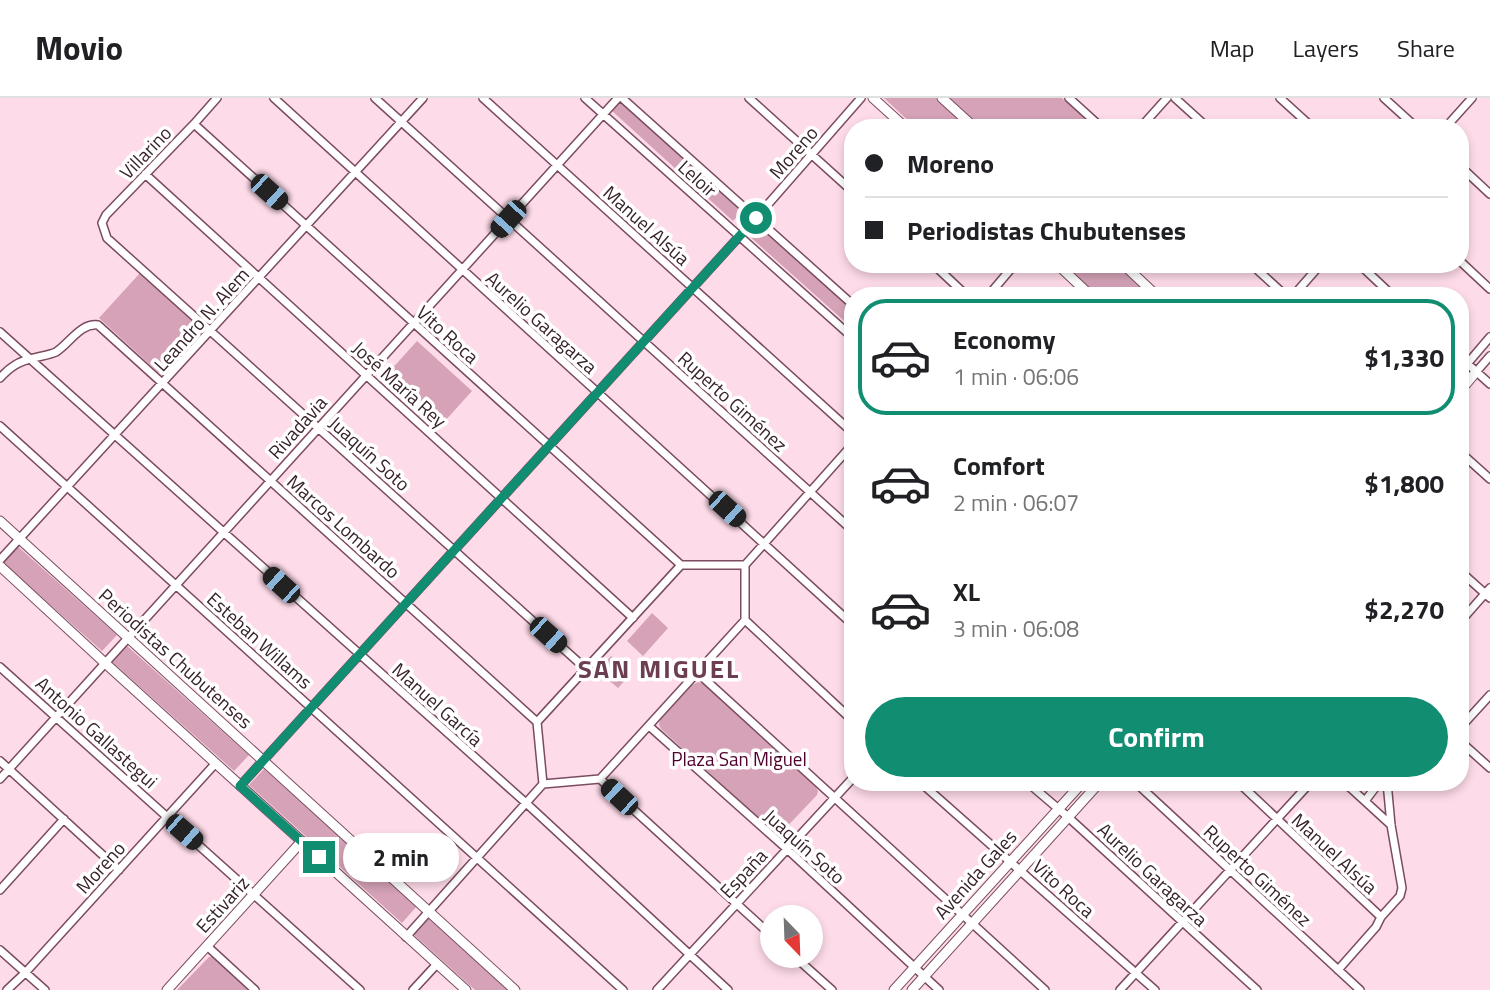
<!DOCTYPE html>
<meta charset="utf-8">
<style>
:root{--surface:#fff;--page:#f2f2f2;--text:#202124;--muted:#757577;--line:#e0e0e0;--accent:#118d71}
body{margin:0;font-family:"Titillium Web",sans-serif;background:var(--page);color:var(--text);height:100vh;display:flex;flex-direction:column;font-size:26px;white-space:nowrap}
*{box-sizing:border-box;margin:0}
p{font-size:23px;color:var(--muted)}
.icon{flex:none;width:38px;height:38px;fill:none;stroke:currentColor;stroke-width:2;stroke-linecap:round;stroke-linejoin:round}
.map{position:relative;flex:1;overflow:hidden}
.side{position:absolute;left:844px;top:189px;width:625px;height:504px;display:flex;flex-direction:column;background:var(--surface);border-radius:28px;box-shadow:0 4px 10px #0003}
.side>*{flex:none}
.top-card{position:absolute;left:844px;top:21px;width:625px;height:154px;border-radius:28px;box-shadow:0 4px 10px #0003;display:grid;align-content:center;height:154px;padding:0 21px;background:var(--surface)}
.needle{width:46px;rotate:157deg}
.controls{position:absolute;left:760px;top:807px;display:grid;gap:14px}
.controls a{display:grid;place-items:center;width:63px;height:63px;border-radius:50%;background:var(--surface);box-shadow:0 4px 10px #0003;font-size:35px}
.end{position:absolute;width:32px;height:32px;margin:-16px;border:9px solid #118d71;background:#fff;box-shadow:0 0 0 4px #fff}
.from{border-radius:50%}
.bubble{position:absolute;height:49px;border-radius:24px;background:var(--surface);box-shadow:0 4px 10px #0003;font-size:23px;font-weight:700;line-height:49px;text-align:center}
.car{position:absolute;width:21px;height:42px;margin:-21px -10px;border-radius:9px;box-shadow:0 0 5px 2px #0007;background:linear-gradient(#222 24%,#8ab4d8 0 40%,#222 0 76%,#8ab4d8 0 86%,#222 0)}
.top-card b{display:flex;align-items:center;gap:24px;height:66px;font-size:26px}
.top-card b+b{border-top:2px solid var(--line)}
.top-card i{width:18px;height:18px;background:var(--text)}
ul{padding:12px 0 0;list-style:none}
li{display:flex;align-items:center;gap:21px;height:116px;margin:0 14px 10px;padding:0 7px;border:4px solid transparent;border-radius:28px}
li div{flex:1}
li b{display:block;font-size:26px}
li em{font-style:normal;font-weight:700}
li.on{border-color:var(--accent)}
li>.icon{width:63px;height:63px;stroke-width:1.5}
.button{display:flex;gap:14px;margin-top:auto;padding:14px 21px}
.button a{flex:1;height:80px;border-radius:42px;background:var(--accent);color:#fff;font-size:28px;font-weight:700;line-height:80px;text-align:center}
header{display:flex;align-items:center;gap:42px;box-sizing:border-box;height:98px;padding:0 35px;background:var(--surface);border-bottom:2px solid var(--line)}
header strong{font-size:33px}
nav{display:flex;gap:38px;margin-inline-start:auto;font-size:24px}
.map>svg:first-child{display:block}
.green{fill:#d5a2b7}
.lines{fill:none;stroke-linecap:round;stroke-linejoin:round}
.minor-casing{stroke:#7b4c61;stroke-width:10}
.tertiary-casing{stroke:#7b4c61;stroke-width:11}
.minor{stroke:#fff;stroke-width:7}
.tertiary{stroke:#fff;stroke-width:9}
.route{stroke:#118d71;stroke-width:9}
.labels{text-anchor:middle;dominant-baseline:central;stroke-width:7;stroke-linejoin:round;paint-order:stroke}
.street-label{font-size:19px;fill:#38232c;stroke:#fff}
.park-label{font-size:19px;fill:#4f022f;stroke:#fff}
.district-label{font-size:26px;font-weight:bold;letter-spacing:2px;fill:#6c3e53;stroke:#fff}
</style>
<header>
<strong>Movio</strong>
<nav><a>Map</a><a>Layers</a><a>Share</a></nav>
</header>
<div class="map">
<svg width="1490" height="892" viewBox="0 0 1490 892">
<rect width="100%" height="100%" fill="#fedbe9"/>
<path class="green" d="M884 0H936L968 30H916Z
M947 0H1062L1095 30H980Z
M621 2 743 112 733 123 611 12Z
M757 125 852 211V230L747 136Z
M1064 166H1116L1150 198H1098Z
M140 175 201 230 159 275 99 220Z
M417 243 472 293 444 324 389 274Z
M14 445 117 537 102 553 0 462Z
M652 515 668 530 643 558 627 543Z
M126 547 249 657 234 673 111 563Z
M611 558 631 576 618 590 598 573Z
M698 584 704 586 816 689 818 693 817 697 779 737 775 735 661 631 659 627 660 622 692 587Z
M264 671 417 808 402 825 249 687Z
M428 820 508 892H475L413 836Z
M209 859H214L249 892H177Z"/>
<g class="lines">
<g class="minor-casing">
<path id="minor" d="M217 0 194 26 106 117 102 125 107 140 586 571
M274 0 852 526
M375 0 852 432
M483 0 852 334
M585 0 852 239
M622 0 852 206
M749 0 852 93
M1069 0 1102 30
M1175 0 1208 30
M1280 0 1313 30
M1384 0 1417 30
M194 26 681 467
M1140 30 1167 0
M1445 30 1472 0
M1460 68 1490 96
M145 76 633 520
M1460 163 1490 191
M933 166 967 198
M1251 166 1286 198
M1359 166 1393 198
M988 198 1015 166
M1293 198 1321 166
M0 234 526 705 728 892
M1460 259 1490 286
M1467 266 1490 239
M1476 274 1490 258
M0 280C10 269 19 263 34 260 41 258 49 257 56 254 70 245 80 225 98 227L537 624
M0 328 623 892
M1460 354 1490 381
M0 462 423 0
M745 467 852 347
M1460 473 1490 500
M745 522 852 622
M1460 524 1490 490
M0 569 360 892
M698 575 1045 892
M649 628 787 751 939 892
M1460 630 1490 597
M1460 643 1490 670
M0 663 119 772
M0 681 618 0
M600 681 772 838
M920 684 1155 892
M1027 684 1068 719 1257 892
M1135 684 1360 892
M1238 684 1381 819
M1344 684 1391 727
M543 686 537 624 681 467H745
M543 686 600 681 745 522V467
M240 688 756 120 861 0
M1365 703 1378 686
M0 792 64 721
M406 839 543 686
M207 848 255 892
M0 852 45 892
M794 858 832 892
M1338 872 1376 829 1381 819 1400 798 1402 790 1391 727 1387 684
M7 892 25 875 215 666
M413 892 437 866
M657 892 852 681
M1120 892 1311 684"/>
</g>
<g class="tertiary-casing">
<path id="tertiary" d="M873 0 906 30
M942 0 975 30
M1057 166 1091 198
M1123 166 1157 198
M1460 275 1467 266
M1460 293 1476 274
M0 423 515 892
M0 468 105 565 466 892
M167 892 302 743
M894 892 1083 684
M912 892 1100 684"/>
</g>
<use href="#minor" class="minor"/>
<use href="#tertiary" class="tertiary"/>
</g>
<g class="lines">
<path class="route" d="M319 759 240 688 756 120"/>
</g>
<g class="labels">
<g class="street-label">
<text transform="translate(145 54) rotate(-46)">Villarino</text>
<text transform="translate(793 54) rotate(-49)">Moreno</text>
<text transform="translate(698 80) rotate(42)">Leloir</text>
<text transform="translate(647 127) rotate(42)">Manuel Alsúa</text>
<text transform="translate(201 221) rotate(-48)">Leandro N. Alem</text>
<text transform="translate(542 224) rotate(42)">Aurelio Garagarza</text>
<text transform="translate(448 236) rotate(42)">Vito Roca</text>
<text transform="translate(400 286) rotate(42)">José María Rey</text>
<text transform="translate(733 303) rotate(42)">Ruperto Giménez</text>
<text transform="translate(297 329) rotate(-48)">Rivadavia</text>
<text transform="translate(370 355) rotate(42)">Juaquín Soto</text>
<text transform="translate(344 428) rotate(42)">Marcos Lombardo</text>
<text transform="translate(260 542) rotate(42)">Esteban Willams</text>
<text transform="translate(176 560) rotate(42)">Periodistas Chubutenses</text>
<text transform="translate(438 606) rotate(42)">Manuel García</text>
<text transform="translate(97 634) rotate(42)">Antonio Gallastegui</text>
<text transform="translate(805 748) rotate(42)">Juaquín Soto</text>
<text transform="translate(1335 755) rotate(43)">Manuel Alsúa</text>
<text transform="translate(100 769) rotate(-48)">Moreno</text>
<text transform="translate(743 775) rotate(-47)">España</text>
<text transform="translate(975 776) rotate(-48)">Avenida Gales</text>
<text transform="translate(1153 776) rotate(43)">Aurelio Garagarza</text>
<text transform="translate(1258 777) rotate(43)">Ruperto Giménez</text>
<text transform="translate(1064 790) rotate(42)">Vito Roca</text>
<text transform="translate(222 806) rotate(-48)">Estivariz</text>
</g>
<g class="park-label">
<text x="739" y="660">Plaza San Miguel</text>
</g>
<g class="district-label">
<text x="659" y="570">SAN MIGUEL</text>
</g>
</g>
</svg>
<div class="controls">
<a><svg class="needle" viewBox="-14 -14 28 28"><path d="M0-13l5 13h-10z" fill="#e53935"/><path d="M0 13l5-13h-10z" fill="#757577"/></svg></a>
</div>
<i class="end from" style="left:756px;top:120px"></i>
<i class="end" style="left:319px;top:759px"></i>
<div class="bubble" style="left:343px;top:735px;width:116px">2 min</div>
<i class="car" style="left:269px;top:94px;rotate:132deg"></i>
<i class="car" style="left:508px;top:121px;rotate:222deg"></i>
<i class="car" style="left:727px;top:411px;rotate:132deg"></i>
<i class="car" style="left:281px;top:487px;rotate:312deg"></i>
<i class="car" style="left:548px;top:537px;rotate:132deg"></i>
<i class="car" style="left:619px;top:699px;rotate:313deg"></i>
<i class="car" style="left:184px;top:734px;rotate:131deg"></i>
<div class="top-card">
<b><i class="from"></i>Moreno</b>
<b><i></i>Periodistas Chubutenses</b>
</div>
<section class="side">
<ul>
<li class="on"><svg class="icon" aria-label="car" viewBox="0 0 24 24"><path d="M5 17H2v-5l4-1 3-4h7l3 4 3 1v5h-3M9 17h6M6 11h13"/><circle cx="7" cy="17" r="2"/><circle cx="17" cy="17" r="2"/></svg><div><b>Economy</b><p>1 min · 06:06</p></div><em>$1,330</em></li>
<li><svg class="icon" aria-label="car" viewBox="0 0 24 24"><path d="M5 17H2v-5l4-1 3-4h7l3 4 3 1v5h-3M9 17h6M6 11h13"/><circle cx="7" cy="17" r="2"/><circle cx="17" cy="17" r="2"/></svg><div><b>Comfort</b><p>2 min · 06:07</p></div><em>$1,800</em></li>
<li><svg class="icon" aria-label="car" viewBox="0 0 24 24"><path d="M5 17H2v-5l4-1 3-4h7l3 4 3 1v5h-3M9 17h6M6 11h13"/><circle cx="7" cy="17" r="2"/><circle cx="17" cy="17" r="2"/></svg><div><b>XL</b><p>3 min · 06:08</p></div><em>$2,270</em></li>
</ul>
<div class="button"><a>Confirm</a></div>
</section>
</div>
